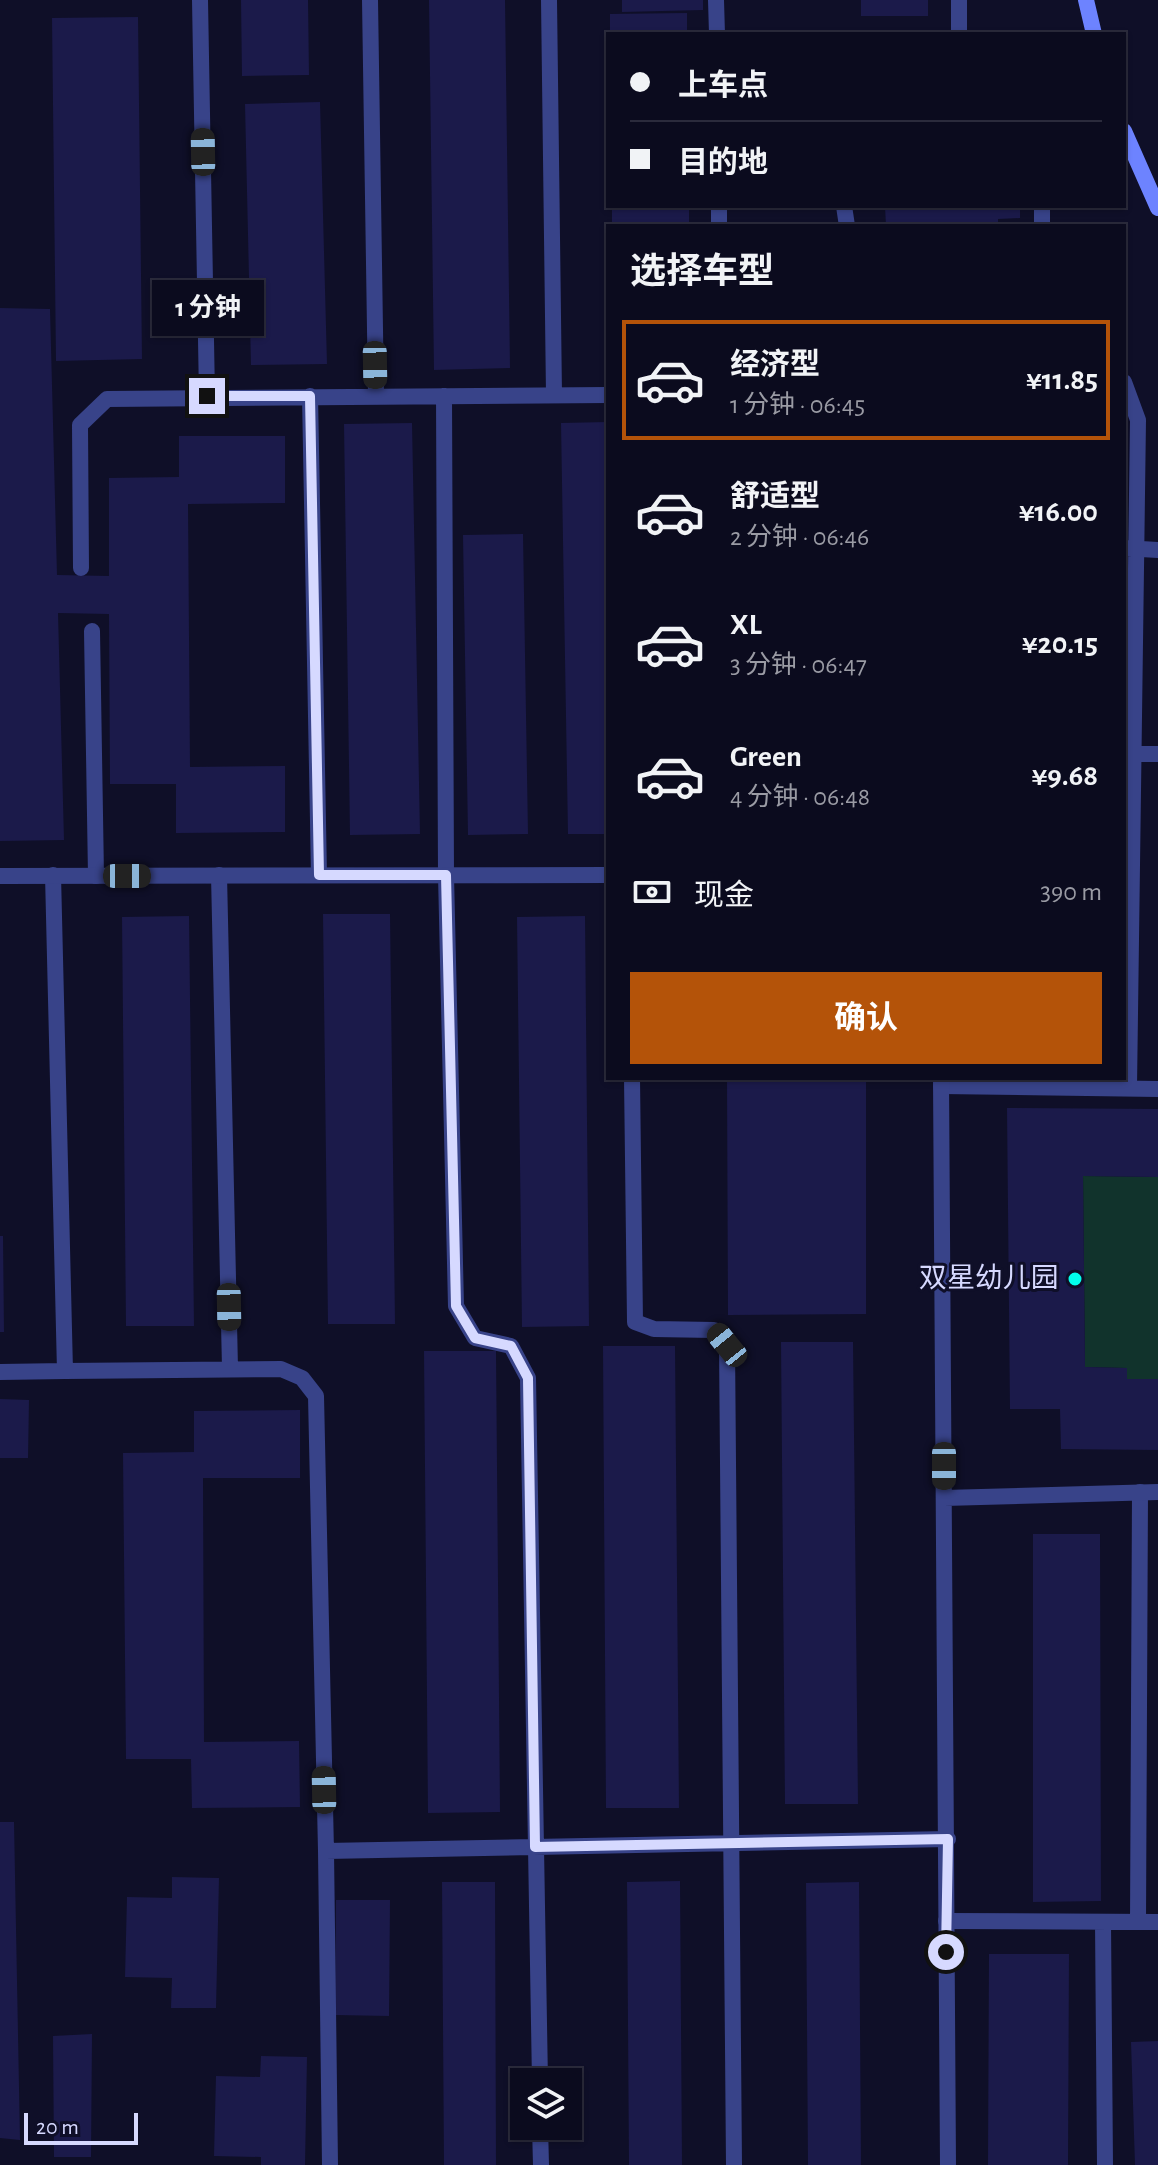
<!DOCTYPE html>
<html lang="zh">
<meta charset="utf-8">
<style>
:root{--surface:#0b0b1e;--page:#141427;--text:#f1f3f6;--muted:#9a9ba4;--line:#2b2b3c;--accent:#b45309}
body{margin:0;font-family:"Alegreya Sans","Noto Sans SC",sans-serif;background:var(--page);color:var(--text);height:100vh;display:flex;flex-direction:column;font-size:30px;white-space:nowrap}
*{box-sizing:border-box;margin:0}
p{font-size:26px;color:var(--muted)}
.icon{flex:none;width:44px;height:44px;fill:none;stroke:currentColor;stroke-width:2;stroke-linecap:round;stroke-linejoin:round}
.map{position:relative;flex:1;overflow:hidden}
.side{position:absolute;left:606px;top:224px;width:520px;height:856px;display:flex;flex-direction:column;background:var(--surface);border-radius:0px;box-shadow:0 2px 6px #0004,0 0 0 2px var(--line)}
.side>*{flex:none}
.banner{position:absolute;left:606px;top:32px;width:520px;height:176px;border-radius:0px;box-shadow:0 2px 6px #0004,0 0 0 2px var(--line);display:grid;align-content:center;height:176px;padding:0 24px;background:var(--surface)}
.controls{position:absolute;left:510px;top:2068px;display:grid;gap:16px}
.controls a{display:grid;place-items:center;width:72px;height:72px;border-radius:0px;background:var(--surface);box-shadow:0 2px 6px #0004,0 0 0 2px var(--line);font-size:40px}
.scale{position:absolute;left:24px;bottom:20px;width:114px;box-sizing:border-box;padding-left:8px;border:4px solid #d6d9ff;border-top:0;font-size:22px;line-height:28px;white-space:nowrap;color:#d6d9ff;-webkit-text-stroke:6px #0f0f28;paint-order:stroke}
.end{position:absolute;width:36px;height:36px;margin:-18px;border:10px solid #d6d9ff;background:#111;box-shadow:0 0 0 4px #111}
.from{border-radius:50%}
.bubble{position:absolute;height:56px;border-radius:0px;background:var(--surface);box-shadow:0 2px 6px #0004,0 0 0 2px var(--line);font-size:26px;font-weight:700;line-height:56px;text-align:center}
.car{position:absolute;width:24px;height:48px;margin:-24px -12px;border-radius:10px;box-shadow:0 0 6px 2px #0007;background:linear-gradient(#222 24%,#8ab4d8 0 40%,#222 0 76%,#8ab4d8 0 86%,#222 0)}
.banner b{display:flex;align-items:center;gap:28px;height:76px;font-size:30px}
.banner b+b{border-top:2px solid var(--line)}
.banner i{width:20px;height:20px;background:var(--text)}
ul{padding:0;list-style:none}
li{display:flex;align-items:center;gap:24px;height:120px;margin:0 16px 12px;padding:0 8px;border:4px solid transparent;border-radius:0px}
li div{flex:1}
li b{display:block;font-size:30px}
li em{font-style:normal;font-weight:700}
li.current{border-color:var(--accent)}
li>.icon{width:72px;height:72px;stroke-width:1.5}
h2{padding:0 24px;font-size:36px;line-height:96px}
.pay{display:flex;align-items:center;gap:20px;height:88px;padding:0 24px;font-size:30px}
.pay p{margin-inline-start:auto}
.action{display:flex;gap:16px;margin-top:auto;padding:16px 24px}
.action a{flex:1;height:92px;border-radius:0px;background:var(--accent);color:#fff;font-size:32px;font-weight:700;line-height:92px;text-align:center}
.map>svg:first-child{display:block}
.green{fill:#11332c}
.building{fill:#1b1a4a}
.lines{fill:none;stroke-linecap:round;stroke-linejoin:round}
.lane{stroke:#384389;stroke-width:16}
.street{stroke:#384389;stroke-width:16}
.secondary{stroke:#6d83ff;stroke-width:16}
.route{stroke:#d6d9ff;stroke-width:10}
.poi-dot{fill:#02ffec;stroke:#0f0f28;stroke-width:3}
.labels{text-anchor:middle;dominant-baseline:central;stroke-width:6;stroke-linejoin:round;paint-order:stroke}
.poi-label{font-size:28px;fill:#d6d9ff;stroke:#0f0f28;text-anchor:end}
</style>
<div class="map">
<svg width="1158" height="2165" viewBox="0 0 1158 2165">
<rect width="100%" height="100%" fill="#0f0f28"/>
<path class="green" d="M1083 1176 1158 1177V1379H1127L1126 1368 1085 1367Z"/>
<path class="building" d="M241 0H308L309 75 242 76Z
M429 0H505L510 368 434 370Z
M622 0H703V10L622 12Z
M861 0H928V16H861Z
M687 13V34H610V14Z
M138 17 142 359 56 361 52 18Z
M320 102 327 364 251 365 245 104Z
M612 206H689V226H612Z
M885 206H1020V218L998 219V226H886Z
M0 308 50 309 57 575 109 576V478L179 477V436H285V503L188 504 190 767 285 766V832L176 833V784H110L109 614 58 613 64 840 0 841Z
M608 422V834H568L561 423Z
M412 423 420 834 350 835 344 424Z
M523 534 528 834 468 835 463 535Z
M323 914H390L395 1324H328Z
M189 916 194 1326H126L122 917Z
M585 916 589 1326 522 1327 517 917Z
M727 1078H866V1314L728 1315Z
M1007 1108 1158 1109V1177L1083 1176 1085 1367 1127 1368V1379H1158V1450L1061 1449 1060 1409H1010Z
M0 1236H3L4 1332H0Z
M781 1342H853L858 1804H785Z
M603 1346H675L679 1808H606Z
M424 1351H496L500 1812 428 1813Z
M0 1399 29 1400 28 1458H0Z
M300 1410V1478H203L204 1742 299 1741 300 1807 192 1808 191 1759H126L123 1453 194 1452V1411Z
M1033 1534H1100L1101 1901 1033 1902Z
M0 1822H14L20 2140 0 2138Z
M172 1877 219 1878 216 2008H171L172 1978 125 1977 127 1897 172 1898Z
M680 1881 682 2165H629L627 1882Z
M442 1882H495L496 2165H444Z
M859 1882 861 2165H808L806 1883Z
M336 1900H390L389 2016 335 2015Z
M989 1954H1069L1068 2165H988Z
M92 2034 91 2157H54L53 2036Z
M1158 2041V2165H1135L1131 2042Z
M261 2056 307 2057 305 2165H261V2157L214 2156 216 2076 260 2077Z"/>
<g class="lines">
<path class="lane" d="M200 0 207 396
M370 0 376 395
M549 0 554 395
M716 0 717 34
M959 0V34
M719 206V226
M844 206 847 226
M1042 206V226
M1124 382 1138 420 1129 1088
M310 396 319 875
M444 396 446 875 456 1306 475 1338 511 1346 528 1378 540 2082
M1124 548 1158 550
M81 568 80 425 107 399 608 395
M92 631 96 876
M1133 754H1158
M53 875 65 1371 281 1369 302 1378 316 1396 326 1851 948 1839
M219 875 230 1368
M632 1078 635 1322 654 1329 714 1330 727 1345 734 2165
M941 1086 1158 1089
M0 1372 65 1371
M326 1851 330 2165
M946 1921 1158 1922
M1103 1922 1105 2165
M1138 1922 1140 1492
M540 2126 541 2165"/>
<path class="street" d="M0 876 608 875
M941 1078 948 2165
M944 1498 1158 1492"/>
<path class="secondary" d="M1086 0 1094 34
M1124 131 1158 208"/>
</g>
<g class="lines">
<path class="route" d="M207 396H310L319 875H446L456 1306 475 1338 511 1346 528 1378 535 1847 948 1839 946 1952"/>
</g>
<circle class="poi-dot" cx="1075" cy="1279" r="8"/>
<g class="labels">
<g class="poi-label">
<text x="1059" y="1279">双星幼儿园</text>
</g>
</g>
</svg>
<div class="controls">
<a><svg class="icon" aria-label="layers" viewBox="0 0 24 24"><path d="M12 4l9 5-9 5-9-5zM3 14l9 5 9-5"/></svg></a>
</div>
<div class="scale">20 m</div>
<i class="end from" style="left:946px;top:1952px"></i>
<i class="end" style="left:207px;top:396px"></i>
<div class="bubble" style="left:152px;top:280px;width:112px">1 分钟</div>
<i class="car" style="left:203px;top:152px;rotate:359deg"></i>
<i class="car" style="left:375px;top:365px;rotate:179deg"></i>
<i class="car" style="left:127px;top:876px;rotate:90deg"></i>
<i class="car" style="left:229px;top:1307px;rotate:179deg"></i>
<i class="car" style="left:727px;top:1345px;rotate:321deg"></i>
<i class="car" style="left:944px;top:1466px;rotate:180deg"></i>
<i class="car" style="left:324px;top:1790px;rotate:359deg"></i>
<div class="banner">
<b><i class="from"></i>上车点</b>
<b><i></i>目的地</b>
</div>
<section class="side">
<h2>选择车型</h2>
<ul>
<li class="current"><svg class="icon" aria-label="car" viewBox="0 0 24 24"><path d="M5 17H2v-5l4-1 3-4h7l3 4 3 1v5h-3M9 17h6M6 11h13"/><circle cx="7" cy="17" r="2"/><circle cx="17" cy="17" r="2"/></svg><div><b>经济型</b><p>1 分钟 · 06:45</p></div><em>¥11.85</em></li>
<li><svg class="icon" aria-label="car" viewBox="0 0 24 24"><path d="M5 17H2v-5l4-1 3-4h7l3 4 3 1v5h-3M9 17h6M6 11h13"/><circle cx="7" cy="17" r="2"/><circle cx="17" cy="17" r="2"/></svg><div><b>舒适型</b><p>2 分钟 · 06:46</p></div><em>¥16.00</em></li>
<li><svg class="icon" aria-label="car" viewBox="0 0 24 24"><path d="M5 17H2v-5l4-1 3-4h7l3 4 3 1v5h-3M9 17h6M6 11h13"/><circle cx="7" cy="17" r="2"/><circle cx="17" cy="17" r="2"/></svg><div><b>XL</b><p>3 分钟 · 06:47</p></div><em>¥20.15</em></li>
<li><svg class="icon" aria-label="car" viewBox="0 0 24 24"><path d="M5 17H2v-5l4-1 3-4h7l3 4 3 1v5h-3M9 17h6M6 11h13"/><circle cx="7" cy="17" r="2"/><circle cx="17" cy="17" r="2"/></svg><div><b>Green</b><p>4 分钟 · 06:48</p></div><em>¥9.68</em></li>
</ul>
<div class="pay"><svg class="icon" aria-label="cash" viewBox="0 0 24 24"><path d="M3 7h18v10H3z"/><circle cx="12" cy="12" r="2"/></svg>现金<p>390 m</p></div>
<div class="action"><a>确认</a></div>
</section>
</div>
